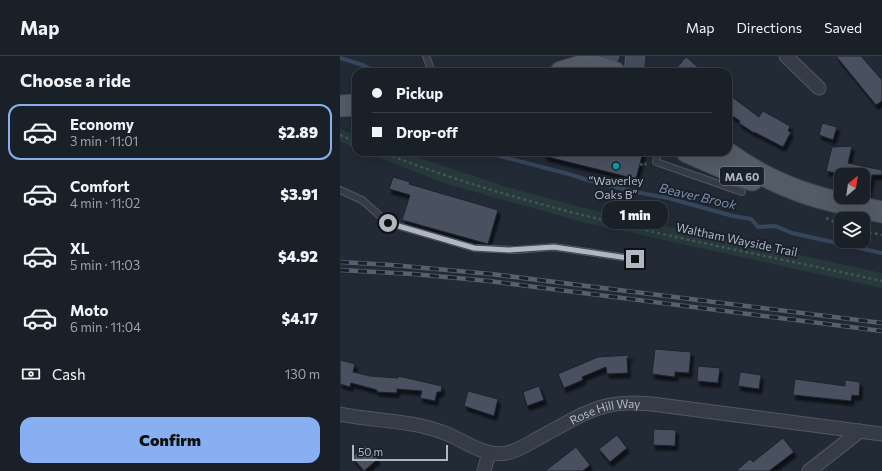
<!DOCTYPE html>
<meta charset="utf-8">
<style>
:root{--surface:#1a2028;--page:#272d34;--text:#f1f3f6;--muted:#9fa3a8;--line:#383e45;--accent:#87aff1}
body{margin:0;font-family:Commissioner,sans-serif;background:var(--page);color:var(--text);height:100vh;display:flex;flex-direction:column;font-size:15px;white-space:nowrap}
*{box-sizing:border-box;margin:0}
p{font-size:13px;color:var(--muted)}
.icon{flex:none;width:22px;height:22px;fill:none;stroke:currentColor;stroke-width:2;stroke-linecap:round;stroke-linejoin:round}
.map{position:relative;flex:1;overflow:hidden}
.panel{display:flex;flex-direction:column;background:var(--surface);width:340px}
.panel>*{flex:none}
.hud{position:absolute;left:12px;top:12px;width:380px;height:88px;border-radius:12px;box-shadow:0 4px 16px #0002,0 0 0 1px var(--line);display:grid;align-content:center;height:88px;padding:0 20px;background:var(--surface)}
.needle{width:26px;rotate:29deg}
.controls{position:absolute;left:494px;top:112px;display:grid;gap:8px}
.controls a{display:grid;place-items:center;width:36px;height:36px;border-radius:8px;background:var(--surface);box-shadow:0 4px 16px #0002,0 0 0 1px var(--line);font-size:20px}
.scale{position:absolute;left:12px;bottom:10px;width:96px;box-sizing:border-box;padding-left:4px;border:2px solid #b0b7c4;border-top:0;font-size:11px;line-height:14px;white-space:nowrap;color:#b0b7c4;-webkit-text-stroke:3px #1b212c;paint-order:stroke}
.end{position:absolute;width:18px;height:18px;margin:-9px;border:5px solid #b0b7c4;background:#111;box-shadow:0 0 0 2px #111}
.from{border-radius:50%}
.bubble{position:absolute;height:28px;border-radius:12px;background:var(--surface);box-shadow:0 4px 16px #0002,0 0 0 1px var(--line);font-size:13px;font-weight:800;line-height:28px;text-align:center}
.hud b{display:flex;align-items:center;gap:14px;height:38px;font-size:15px}
.hud b+b{border-top:1px solid var(--line)}
.hud i{width:10px;height:10px;background:var(--text)}
ul{padding:0;list-style:none}
li{display:flex;align-items:center;gap:12px;height:56px;margin:0 8px 6px;padding:0 12px;border:2px solid transparent;border-radius:12px}
li div{flex:1}
li b{display:block;font-size:15px}
li em{font-style:normal;font-weight:800}
li.on{border-color:var(--accent)}
li>.icon{width:36px;height:36px;stroke-width:1.5}
h2{padding:0 20px;font-size:18px;line-height:48px}
.pay{display:flex;align-items:center;gap:10px;height:44px;padding:0 20px;font-size:15px}
.pay p{margin-inline-start:auto}
.button{display:flex;gap:8px;margin-top:auto;padding:8px 20px}
.button a{flex:1;height:46px;border-radius:12px;background:var(--accent);color:#111;font-size:16px;font-weight:800;line-height:46px;text-align:center}
header{display:flex;align-items:center;gap:24px;box-sizing:border-box;height:56px;padding:0 20px;background:var(--surface);border-bottom:1px solid var(--line)}
header strong{font-size:19px}
nav{display:flex;gap:22px;margin-inline-start:auto;font-size:14px}
main{display:flex;flex:1;min-height:0}
.map>svg:first-child{display:block}
.green{fill:#27393a}
.lines{fill:none;stroke-linecap:round;stroke-linejoin:round}
.stream{stroke:#36465d;stroke-width:4}
.building{fill:#485160;stroke:#1c232e;filter:url(#shadow)}
.lane-casing{stroke:#505762;stroke-width:8}
.street-casing{stroke:#505762;stroke-width:15}
.secondary-casing{stroke:#505762;stroke-width:20}
.primary-casing{stroke:#3e4551;stroke-width:23}
.path{stroke:#435457;stroke-width:2.5;stroke-dasharray:3 3;stroke-linecap:butt}
.lane{stroke:#353c47;stroke-width:6}
.street{stroke:#353c47;stroke-width:13}
.secondary{stroke:#434c5a;stroke-width:18}
.primary{stroke:#535b67;stroke-width:21}
.rail-casing{stroke:#57606e;stroke-width:4.5}
.rail{stroke:#1b212c;stroke-width:3;stroke-dasharray:9;stroke-linecap:butt}
.route{stroke:#b0b7c4;stroke-width:5}
.culture-dot{fill:#0f9aa8;stroke:#1b212c;stroke-width:1.5}
.labels{text-anchor:middle;dominant-baseline:central;stroke-width:4;stroke-linejoin:round;paint-order:stroke}
.shield{fill:#1b212c;stroke:#838a96;stroke-width:1}
.shield-label{font-size:11px;font-weight:bold;fill:#b0b7c4}
.poi-label{font-size:12px;fill:#b0b7c4;stroke:#1b212c}
.street-label{font-size:12px;fill:#b0b7c4;stroke:#1b212c}
.water-label{font-size:13px;font-style:italic;fill:#798eaa;stroke:#1b212c}
</style>
<header>
<strong>Map</strong>
<nav><a>Map</a><a>Directions</a><a>Saved</a></nav>
</header>
<main>
<section class="panel">
<h2>Choose a ride</h2>
<ul>
<li class="on"><svg class="icon" aria-label="car" viewBox="0 0 24 24"><path d="M5 17H2v-5l4-1 3-4h7l3 4 3 1v5h-3M9 17h6M6 11h13"/><circle cx="7" cy="17" r="2"/><circle cx="17" cy="17" r="2"/></svg><div><b>Economy</b><p>3 min · 11:01</p></div><em>$2.89</em></li>
<li><svg class="icon" aria-label="car" viewBox="0 0 24 24"><path d="M5 17H2v-5l4-1 3-4h7l3 4 3 1v5h-3M9 17h6M6 11h13"/><circle cx="7" cy="17" r="2"/><circle cx="17" cy="17" r="2"/></svg><div><b>Comfort</b><p>4 min · 11:02</p></div><em>$3.91</em></li>
<li><svg class="icon" aria-label="car" viewBox="0 0 24 24"><path d="M5 17H2v-5l4-1 3-4h7l3 4 3 1v5h-3M9 17h6M6 11h13"/><circle cx="7" cy="17" r="2"/><circle cx="17" cy="17" r="2"/></svg><div><b>XL</b><p>5 min · 11:03</p></div><em>$4.92</em></li>
<li><svg class="icon" aria-label="car" viewBox="0 0 24 24"><path d="M5 17H2v-5l4-1 3-4h7l3 4 3 1v5h-3M9 17h6M6 11h13"/><circle cx="7" cy="17" r="2"/><circle cx="17" cy="17" r="2"/></svg><div><b>Moto</b><p>6 min · 11:04</p></div><em>$4.17</em></li>
</ul>
<div class="pay"><svg class="icon" aria-label="cash" viewBox="0 0 24 24"><path d="M3 7h18v10H3z"/><circle cx="12" cy="12" r="2"/></svg>Cash<p>130 m</p></div>
<div class="button"><a>Confirm</a></div>
</section>
<div class="map">
<svg width="542" height="415" viewBox="0 0 542 415">
<defs>
<filter id="shadow"><feDropShadow dx="2.5" dy="4.5" stdDeviation="1" flood-color="#0009"/></filter>
</defs>
<rect width="100%" height="100%" fill="#222a36"/>
<path class="green" d="M0 73 16 79V93L0 85Z
M24 96H62L167 131 240 151 542 217V232L242 166 107 128Z"/>
<g class="lines">
<path class="stream" d="M0 2 23 9 35 16
M144 96 229 118 244 123 295 136 328 142 393 160 411 163 418 171 435 170 452 177 542 197"/>
</g>
<path class="building" d="M496 0H521L542 24V45L536 49Z
M346 1 364 16H333Z
M388 38 419 61 423 55 450 70 448 75 451 76 443 91 414 76V77L399 67 400 65 388 57Z
M482 67 497 71 493 84 479 79Z
M512 90 508 107 542 114V119H532L528 141 523 140V119H506L486 115 492 91Z
M205 96H303L296 123 204 100Z
M53 121 70 126 69 128 158 154 148 188 62 164 70 139 49 133Z
M315 293 351 296 349 317 335 316V321L312 318Z
M291 299 287 302 288 317 267 318 266 311 242 321 243 324 224 332 218 318 258 301Z
M0 304 15 308 13 316 30 320 58 322V320L102 330 101 336H97L95 345 80 342 82 335 57 333V337L37 336V334L11 327 10 331 0 328Z
M358 310 380 312 378 327 357 325Z
M400 316 421 319 419 333 398 330Z
M455 323 505 330V324L520 326 519 340 512 339 511 345 453 339Z
M199 330 204 344 187 350 183 336Z
M128 335 158 343 154 360 124 350Z
M314 373 336 374 335 390 313 389Z
M277 379 287 392 270 406 259 393Z
M443 382 454 396 429 415H396L410 403 413 406Z
M26 389 38 403 24 415 12 401Z
M236 391 250 409 243 415H205Z"/>
<g class="lines">
<g class="lane-casing">
<path id="lane" d="M86 0 92 16
M318 96 316 106 402 136
M0 134 22 144 48 167 134 192 175 194 214 191 295 203"/>
</g>
<g class="street-casing">
<g id="street">
<path d="M446 0 479 32"/>
<path id="s1" d="M0 358C34 365 69 364 102 376 123 383 144 402 167 397 181 394 194 384 206 378 225 368 245 355 266 350 281 346 297 347 312 348L542 378"/>
<path d="M144 415 149 397"/>
<path d="M469 415 520 375"/>
</g>
</g>
<g class="secondary-casing">
<path id="secondary" d="M248 8 269 0
M294 16 295 0"/>
</g>
<g class="primary-casing">
<path id="primary" d="M221 16 248 8 274 16
M0 50 16 49
M347 96 412 124
M386 96C437 133 481 144 542 156"/>
</g>
<path class="path" d="M0 79 16 86
M41 96C202 159 374 188 542 225
M249 96 256 98
M300 108 305 110 306 106
M486 162 501 169
M523 175 542 179"/>
<use href="#lane" class="lane"/>
<use href="#street" class="street"/>
<use href="#secondary" class="secondary"/>
<use href="#primary" class="primary"/>
<g class="rail-casing">
<path id="rail" d="M0 206 52 209 151 218 542 267
M0 214 73 218 149 225 542 275"/>
</g>
<use href="#rail" class="rail"/>
</g>
<g class="lines">
<path class="route" d="M48 167 134 192 169 194 214 191 295 203"/>
</g>
<circle class="culture-dot" cx="276" cy="110" r="4"/>
<g class="labels">
<rect class="shield" x="380" y="111" width="44" height="18" rx="3"/>
<g class="shield-label">
<text x="402" y="120">MA 60</text>
</g>
<g class="poi-label">
<text x="276" y="124">“Waverley<tspan x="276" dy="14">Oaks B”</tspan></text>
</g>
<g class="street-label">
<text transform="translate(397 183) rotate(12)">Waltham Wayside Trail</text>
<text stroke="none"><textPath href="#s1" startOffset="281">Rose Hill Way</textPath></text>
</g>
<g class="water-label">
<text transform="translate(358 140) rotate(13)">Beaver Brook</text>
</g>
</g>
</svg>
<div class="controls">
<a><svg class="needle" viewBox="-14 -14 28 28"><path d="M0-13l5 13h-10z" fill="#e53935"/><path d="M0 13l5-13h-10z" fill="#9fa3a8"/></svg></a>
<a><svg class="icon" aria-label="layers" viewBox="0 0 24 24"><path d="M12 4l9 5-9 5-9-5zM3 14l9 5 9-5"/></svg></a>
</div>
<div class="scale">50 m</div>
<i class="end from" style="left:48px;top:167px"></i>
<i class="end" style="left:295px;top:203px"></i>
<div class="bubble" style="left:262px;top:145px;width:66px">1 min</div>
<div class="hud">
<b><i class="from"></i>Pickup</b>
<b><i></i>Drop-off</b>
</div>
</div>
</main>
